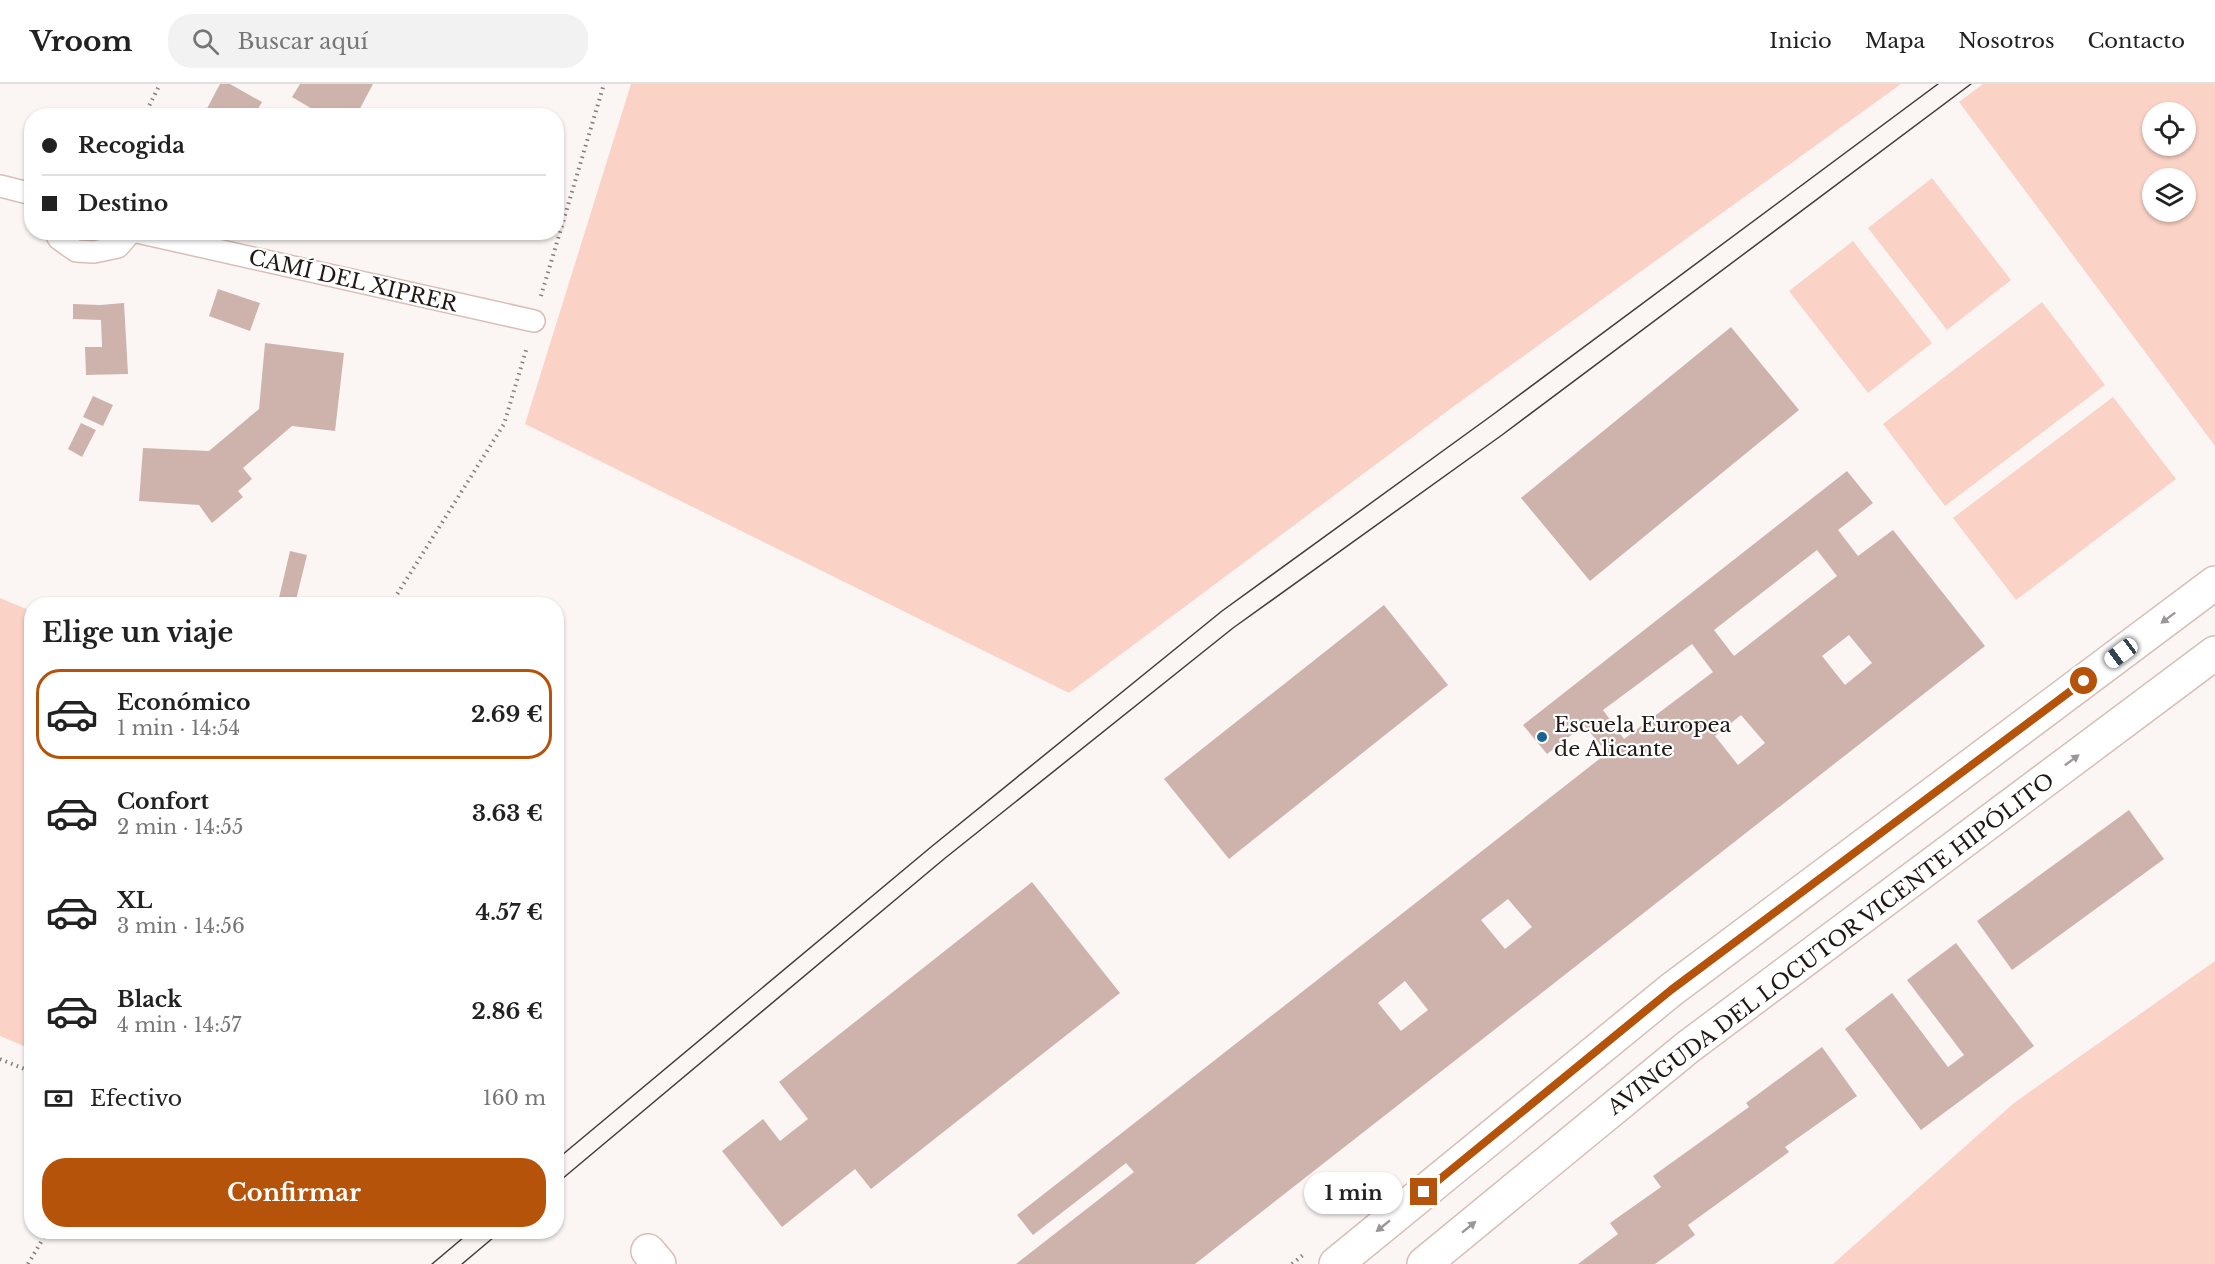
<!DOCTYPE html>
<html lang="es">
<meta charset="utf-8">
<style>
:root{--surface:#fff;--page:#f2f2f2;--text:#222;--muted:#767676;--line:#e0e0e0;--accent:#b45309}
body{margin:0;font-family:"Libre Baskerville",serif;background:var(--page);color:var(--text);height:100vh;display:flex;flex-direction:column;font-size:22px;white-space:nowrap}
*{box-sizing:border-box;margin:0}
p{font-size:20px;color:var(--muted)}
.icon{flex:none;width:33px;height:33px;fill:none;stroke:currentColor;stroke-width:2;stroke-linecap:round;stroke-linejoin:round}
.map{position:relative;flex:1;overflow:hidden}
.drawer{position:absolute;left:24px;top:513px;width:540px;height:642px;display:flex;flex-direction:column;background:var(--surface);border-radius:24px;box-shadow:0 2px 4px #0004}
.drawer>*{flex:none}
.guide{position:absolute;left:24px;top:24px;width:540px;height:132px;border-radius:24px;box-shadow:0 2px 4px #0004;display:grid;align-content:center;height:132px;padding:0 18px;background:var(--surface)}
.tools{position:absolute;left:2142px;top:18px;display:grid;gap:12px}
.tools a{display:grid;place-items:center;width:54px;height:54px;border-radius:50%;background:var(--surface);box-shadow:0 2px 4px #0004;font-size:30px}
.end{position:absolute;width:27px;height:27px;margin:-14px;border:8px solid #b45309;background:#fff;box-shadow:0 0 0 3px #fff}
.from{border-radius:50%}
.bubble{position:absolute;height:42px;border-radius:21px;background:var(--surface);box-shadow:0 2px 4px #0004;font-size:20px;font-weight:700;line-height:42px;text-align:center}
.car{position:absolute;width:18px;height:36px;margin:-18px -9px;border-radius:8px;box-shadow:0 0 4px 2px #0007;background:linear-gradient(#fff 24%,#345 0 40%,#fff 0 76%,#345 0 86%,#fff 0)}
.guide b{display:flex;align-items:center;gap:21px;height:57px;font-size:22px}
.guide b+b{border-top:2px solid var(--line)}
.guide i{width:15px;height:15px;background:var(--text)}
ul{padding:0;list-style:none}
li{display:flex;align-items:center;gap:18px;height:90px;margin:0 12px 9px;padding:0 6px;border:3px solid transparent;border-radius:24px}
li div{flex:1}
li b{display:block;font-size:22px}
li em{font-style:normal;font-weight:700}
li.on{border-color:var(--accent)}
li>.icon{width:54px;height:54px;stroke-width:1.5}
h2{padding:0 18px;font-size:27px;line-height:72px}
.pay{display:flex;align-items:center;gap:15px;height:66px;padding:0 18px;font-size:22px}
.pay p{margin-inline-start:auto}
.cta{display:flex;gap:12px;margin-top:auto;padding:12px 18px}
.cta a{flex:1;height:69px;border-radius:24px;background:var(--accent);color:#fff;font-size:24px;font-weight:700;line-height:69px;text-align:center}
header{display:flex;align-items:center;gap:36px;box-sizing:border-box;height:84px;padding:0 30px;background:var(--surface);border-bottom:2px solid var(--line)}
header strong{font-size:28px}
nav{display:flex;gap:33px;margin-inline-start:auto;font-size:21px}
.search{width:420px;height:54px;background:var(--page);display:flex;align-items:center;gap:15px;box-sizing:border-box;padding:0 21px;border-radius:24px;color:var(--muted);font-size:22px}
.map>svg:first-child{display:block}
.green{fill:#fbd2c6;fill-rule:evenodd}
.building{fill:#cdb3ac;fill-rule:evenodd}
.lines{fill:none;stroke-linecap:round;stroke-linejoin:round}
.service-casing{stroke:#d8beb7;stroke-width:24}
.minor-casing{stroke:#d8beb7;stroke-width:36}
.secondary-casing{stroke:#d8beb7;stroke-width:36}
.path{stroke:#857e7c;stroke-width:4;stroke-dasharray:1.5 4.5;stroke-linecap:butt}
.service{stroke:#fff;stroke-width:21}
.minor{stroke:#fff;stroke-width:33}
.secondary{stroke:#fff;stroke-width:33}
.tram{stroke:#463d3b;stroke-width:1.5}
.oneway{fill:#9b9796}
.route{stroke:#b45309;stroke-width:8}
.poi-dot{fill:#1a6195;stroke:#fff;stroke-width:2}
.labels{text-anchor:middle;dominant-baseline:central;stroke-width:4.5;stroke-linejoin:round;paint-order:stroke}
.street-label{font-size:21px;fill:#211816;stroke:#fff}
.poi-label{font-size:21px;fill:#211816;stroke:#fff;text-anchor:start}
</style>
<header>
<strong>Vroom</strong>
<div class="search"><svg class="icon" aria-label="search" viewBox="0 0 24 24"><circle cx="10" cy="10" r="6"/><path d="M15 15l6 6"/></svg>Buscar aquí</div>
<nav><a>Inicio</a><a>Mapa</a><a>Nosotros</a><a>Contacto</a></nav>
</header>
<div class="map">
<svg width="2215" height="1180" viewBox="0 0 2215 1180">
<rect width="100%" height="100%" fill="#fbf6f4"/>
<path class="green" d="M631 0H1901L1457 320 1069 609 525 340Z
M1983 0H2215V362L1959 18ZM2152 28H2186V62H2152ZM2186 94V128H2152V94Z
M1932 94 2011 196 1947 246 1868 144Z
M1853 157 1932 259 1868 309 1789 207Z
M2042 218 2105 301 1945 422 1883 340Z
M2113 313 2176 395 2016 516 1953 434Z
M0 514 31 527V965L0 952Z
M2215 877V1180H1833L2014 1019Z"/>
<path class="building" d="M220 0H230L262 18 254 32H203Z
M300 0H373L356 32H324L292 13Z
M218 205 260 219 250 247 209 232Z
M124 219 128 290 86 291 85 263H102L101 236 73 235V220L100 221Z
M1731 243 1799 326 1590 497 1521 414Z
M265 259 344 269 335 347 292 342 243 384 252 395 238 407 243 413 212 439 199 421 139 417 143 364 209 367 259 325Z
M93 312 113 321 103 342 83 333Z
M81 339 96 346 82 373 68 365Z
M1847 387 1873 419 1838 446 1858 472 1893 446 1985 562 1195 1180H1016L1134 1088 1126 1079 1033 1151 1017 1131 1607 669 1584 641 1547 670 1523 641ZM1817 466 1837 492 1734 572 1714 546ZM1849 551 1872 579 1845 601 1822 572ZM1692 560 1713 588 1624 655 1603 626ZM1741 631 1765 659 1738 681 1715 652ZM1508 815 1532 843 1505 865 1481 836ZM1405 897 1428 926 1401 947 1378 919Z
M290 467 307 471 295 520H285L278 518Z
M1384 521 1448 601 1229 775 1164 695Z
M2129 726 2164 775 2012 886 1977 837Z
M1032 798 1120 909 871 1105 855 1085 782 1143 722 1067 763 1035 780 1057 808 1035 779 998Z
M1956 859 2034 962 1921 1046 1845 945 1892 909 1948 983 1964 971 1907 896Z
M1822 963 1857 1012 1785 1063 1789 1068 1688 1141 1695 1151 1655 1180H1578L1618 1150 1610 1139 1661 1103 1653 1092 1749 1023 1746 1019Z"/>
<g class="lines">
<g class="service-casing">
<path id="service" d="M0 102 32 110
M55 148 59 155 76 167 94 168 118 163 131 148
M137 148 534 237"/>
</g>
<g class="minor-casing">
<path id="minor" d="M648 1167 659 1180"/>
</g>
<g class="secondary-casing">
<path id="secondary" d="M1336 1180 1671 906 2215 499
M1424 1180 1688 963 2215 569"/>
</g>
<path class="path" d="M144 32 160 0
M541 212 604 0
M391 520 504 340 527 263
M0 975 32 988
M28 1180 47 1148
M1292 1180 1303 1171"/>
<use href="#service" class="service"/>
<use href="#minor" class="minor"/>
<use href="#secondary" class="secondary"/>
<path class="tram" d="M556 1076 931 763 1222 527 1491 332 1938 0
M556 1100 944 775 1233 544 1502 351 1971 0
M432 1180 470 1148
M462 1180 500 1148"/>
</g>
<defs><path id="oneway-solid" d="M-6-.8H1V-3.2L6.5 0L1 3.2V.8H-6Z" transform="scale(1.5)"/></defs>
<g class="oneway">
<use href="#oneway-solid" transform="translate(2168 534) rotate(143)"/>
<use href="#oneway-solid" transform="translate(2072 676) rotate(-37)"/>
<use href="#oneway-solid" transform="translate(1383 1142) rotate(141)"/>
<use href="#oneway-solid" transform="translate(1469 1143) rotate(-39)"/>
</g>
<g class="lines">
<path class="route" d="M1424 1108 1671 906 2084 597"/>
</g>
<circle class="poi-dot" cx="1542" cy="653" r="6"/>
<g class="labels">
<g class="street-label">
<text transform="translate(353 197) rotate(13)">CAMÍ DEL XIPRER</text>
<text transform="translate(1831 860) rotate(-37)">AVINGUDA DEL LOCUTOR VICENTE HIPÓLITO</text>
</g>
<g class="poi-label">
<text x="1554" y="641">Escuela Europea<tspan x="1554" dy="24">de Alicante</tspan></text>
</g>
</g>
</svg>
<div class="tools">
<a><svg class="icon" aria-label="locate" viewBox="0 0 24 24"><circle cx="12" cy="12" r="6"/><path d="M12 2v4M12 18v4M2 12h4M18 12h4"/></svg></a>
<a><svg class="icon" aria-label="layers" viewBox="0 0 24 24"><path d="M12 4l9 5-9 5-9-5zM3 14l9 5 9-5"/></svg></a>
</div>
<i class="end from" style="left:2084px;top:597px"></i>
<i class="end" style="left:1424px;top:1108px"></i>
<div class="bubble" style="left:1304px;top:1088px;width:99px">1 min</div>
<i class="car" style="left:2121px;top:569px;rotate:233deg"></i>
<div class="guide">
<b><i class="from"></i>Recogida</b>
<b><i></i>Destino</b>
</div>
<section class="drawer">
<h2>Elige un viaje</h2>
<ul>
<li class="on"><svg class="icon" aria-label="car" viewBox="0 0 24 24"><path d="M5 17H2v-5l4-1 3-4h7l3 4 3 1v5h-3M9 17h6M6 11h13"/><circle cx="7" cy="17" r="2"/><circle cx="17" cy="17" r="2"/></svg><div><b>Económico</b><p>1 min · 14:54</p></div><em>2.69 €</em></li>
<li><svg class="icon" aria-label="car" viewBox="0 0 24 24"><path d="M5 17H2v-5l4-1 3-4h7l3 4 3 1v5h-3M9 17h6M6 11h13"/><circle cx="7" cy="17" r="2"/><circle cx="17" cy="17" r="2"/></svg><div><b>Confort</b><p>2 min · 14:55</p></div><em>3.63 €</em></li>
<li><svg class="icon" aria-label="car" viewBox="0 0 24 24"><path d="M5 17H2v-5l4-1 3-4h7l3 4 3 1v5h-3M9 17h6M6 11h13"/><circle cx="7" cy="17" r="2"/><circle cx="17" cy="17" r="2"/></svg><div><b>XL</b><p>3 min · 14:56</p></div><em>4.57 €</em></li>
<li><svg class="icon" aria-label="car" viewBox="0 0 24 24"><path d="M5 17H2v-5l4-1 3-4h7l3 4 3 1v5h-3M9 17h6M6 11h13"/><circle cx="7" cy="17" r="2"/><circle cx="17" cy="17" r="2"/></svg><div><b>Black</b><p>4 min · 14:57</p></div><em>2.86 €</em></li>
</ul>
<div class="pay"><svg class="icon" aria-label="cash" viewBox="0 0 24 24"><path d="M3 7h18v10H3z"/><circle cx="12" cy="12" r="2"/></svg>Efectivo<p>160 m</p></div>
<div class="cta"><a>Confirmar</a></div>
</section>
</div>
